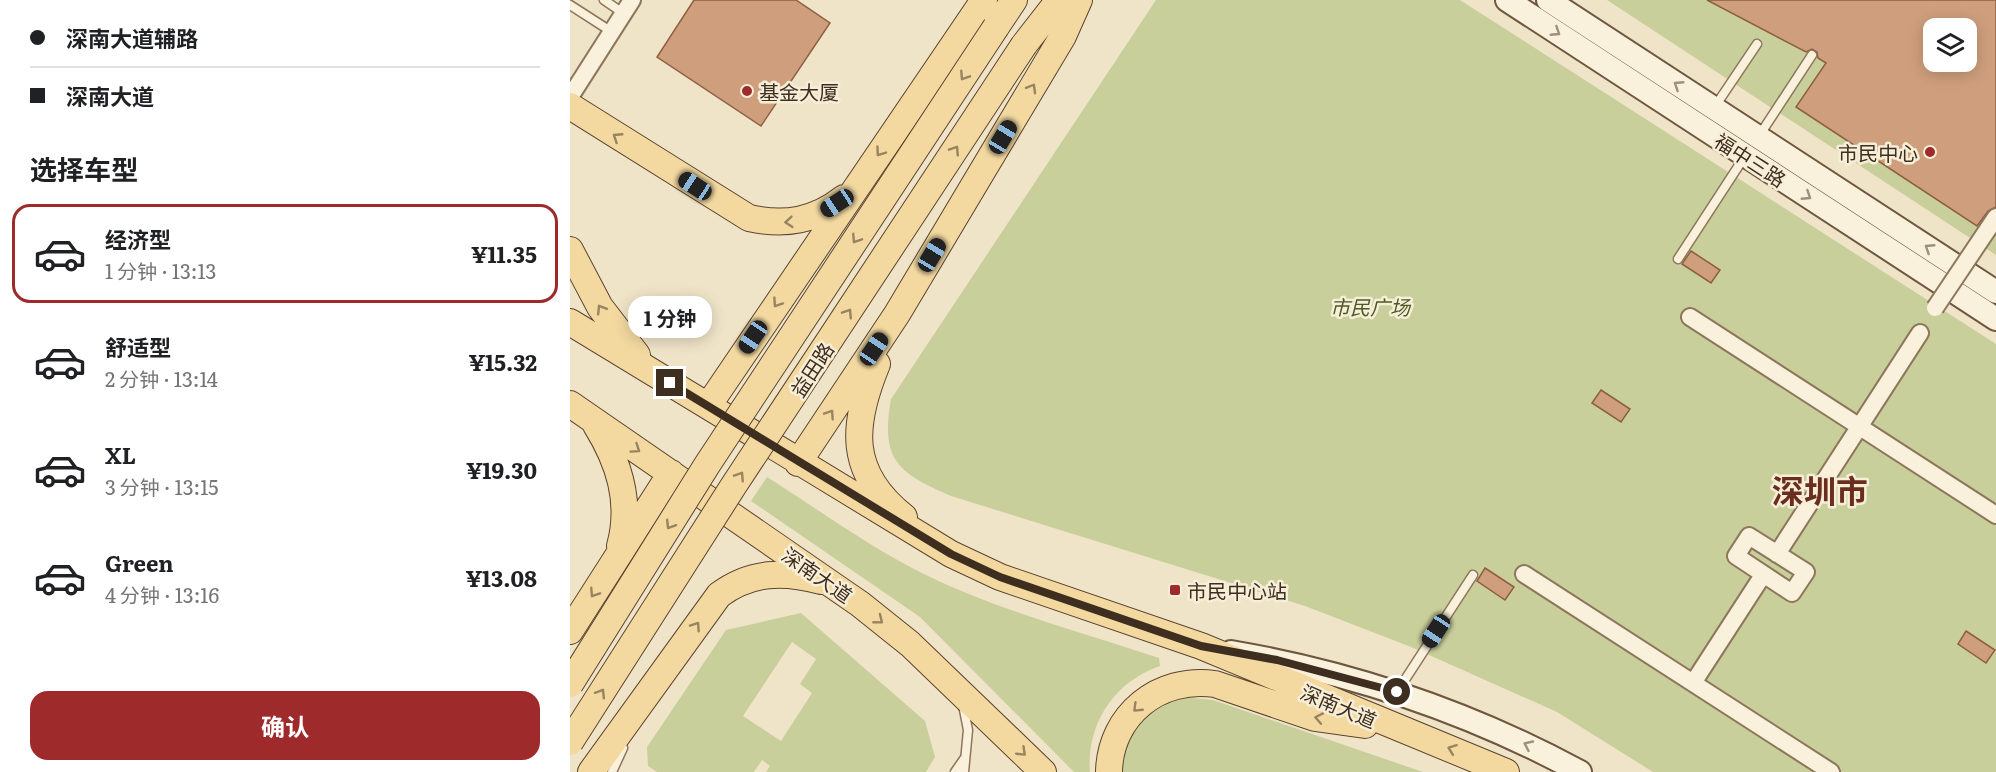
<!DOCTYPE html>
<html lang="zh">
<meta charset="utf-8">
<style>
:root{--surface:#fff;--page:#f2f2f2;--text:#202124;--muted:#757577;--line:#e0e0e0;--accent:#9e2a2b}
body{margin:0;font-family:Literata,"Noto Sans SC",serif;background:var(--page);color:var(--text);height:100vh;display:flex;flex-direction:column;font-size:22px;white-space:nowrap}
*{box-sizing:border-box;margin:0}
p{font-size:20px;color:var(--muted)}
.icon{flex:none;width:33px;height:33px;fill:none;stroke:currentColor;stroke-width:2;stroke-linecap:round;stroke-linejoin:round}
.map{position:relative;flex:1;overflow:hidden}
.drawer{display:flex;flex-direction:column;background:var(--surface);width:570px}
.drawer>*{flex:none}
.top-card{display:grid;align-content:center;height:132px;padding:0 30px;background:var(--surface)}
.tools{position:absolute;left:1353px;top:18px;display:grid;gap:12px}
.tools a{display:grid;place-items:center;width:54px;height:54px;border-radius:12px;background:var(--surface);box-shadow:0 3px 15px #0003;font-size:30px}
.end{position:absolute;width:27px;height:27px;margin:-14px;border:8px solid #3d2e20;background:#fff;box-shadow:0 0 0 3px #fff}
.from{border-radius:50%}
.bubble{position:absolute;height:42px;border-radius:18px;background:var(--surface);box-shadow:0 3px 15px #0003;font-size:20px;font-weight:700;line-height:42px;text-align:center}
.car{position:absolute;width:18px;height:36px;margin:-18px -9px;border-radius:8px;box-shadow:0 0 4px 2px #0007;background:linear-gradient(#222 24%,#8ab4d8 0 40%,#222 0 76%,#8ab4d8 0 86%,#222 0)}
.top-card b{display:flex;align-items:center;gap:21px;height:57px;font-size:22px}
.top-card b+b{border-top:2px solid var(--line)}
.top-card i{width:15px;height:15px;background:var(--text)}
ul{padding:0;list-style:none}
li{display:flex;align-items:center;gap:18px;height:99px;margin:0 12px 9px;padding:0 18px;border:3px solid transparent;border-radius:18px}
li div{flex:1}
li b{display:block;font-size:22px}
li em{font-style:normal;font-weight:700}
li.selected{border-color:var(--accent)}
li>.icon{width:54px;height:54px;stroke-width:1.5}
h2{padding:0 30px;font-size:27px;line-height:72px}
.primary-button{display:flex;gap:12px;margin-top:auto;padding:12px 30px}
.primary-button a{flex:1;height:69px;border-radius:18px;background:var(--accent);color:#fff;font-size:24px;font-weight:700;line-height:69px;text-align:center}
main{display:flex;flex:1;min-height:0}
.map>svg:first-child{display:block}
.green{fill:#c9cf9b;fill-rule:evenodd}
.building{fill:#cf9f7d;stroke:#8d5f41;stroke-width:1.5;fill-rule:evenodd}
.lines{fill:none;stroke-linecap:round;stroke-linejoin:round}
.lane-casing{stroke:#8d765c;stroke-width:11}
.street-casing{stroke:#8d765c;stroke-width:20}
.secondary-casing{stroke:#6f573f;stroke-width:26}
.primary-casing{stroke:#5b4430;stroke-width:28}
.lane{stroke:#faf1dc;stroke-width:8}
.street{stroke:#faf1dc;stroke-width:16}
.secondary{stroke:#faf1dc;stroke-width:22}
.primary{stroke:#f3d9a0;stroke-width:26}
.street-bridge-casing{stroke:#8d765c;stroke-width:20;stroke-linecap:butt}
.primary-bridge-casing{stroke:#5b4430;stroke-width:28;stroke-linecap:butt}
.street-bridge{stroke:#faf1dc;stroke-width:16}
.primary-bridge{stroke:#f3d9a0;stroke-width:26}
.oneway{stroke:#9c907e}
.oneway2{stroke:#988460}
.route{stroke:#3d2e20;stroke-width:8}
.poi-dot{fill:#9e2a2b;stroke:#f7eed8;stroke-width:2}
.labels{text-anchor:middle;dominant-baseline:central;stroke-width:5;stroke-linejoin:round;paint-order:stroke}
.poi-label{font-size:20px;fill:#3d2e20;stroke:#f7eed8;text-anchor:start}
.street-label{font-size:20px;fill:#3d2e20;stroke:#f7eed8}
.park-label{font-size:20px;font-style:italic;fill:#4d5a26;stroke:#f7eed8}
.town-label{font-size:32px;font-weight:bold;fill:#6b2e1e;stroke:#f7eed8}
</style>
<main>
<section class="drawer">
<div class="top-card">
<b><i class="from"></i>深南大道辅路</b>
<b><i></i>深南大道</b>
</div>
<h2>选择车型</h2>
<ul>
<li class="selected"><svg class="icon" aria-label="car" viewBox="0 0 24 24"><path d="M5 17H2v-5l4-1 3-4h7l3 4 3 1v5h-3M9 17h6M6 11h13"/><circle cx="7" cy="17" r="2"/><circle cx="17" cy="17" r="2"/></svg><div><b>经济型</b><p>1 分钟 · 13:13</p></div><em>¥11.35</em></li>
<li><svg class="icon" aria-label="car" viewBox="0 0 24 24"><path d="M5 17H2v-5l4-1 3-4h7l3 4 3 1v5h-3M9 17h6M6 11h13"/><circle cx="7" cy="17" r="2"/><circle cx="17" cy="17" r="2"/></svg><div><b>舒适型</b><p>2 分钟 · 13:14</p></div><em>¥15.32</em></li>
<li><svg class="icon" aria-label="car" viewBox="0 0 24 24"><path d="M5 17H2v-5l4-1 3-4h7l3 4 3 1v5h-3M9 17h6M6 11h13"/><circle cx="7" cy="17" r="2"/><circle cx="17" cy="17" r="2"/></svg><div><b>XL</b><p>3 分钟 · 13:15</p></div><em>¥19.30</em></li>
<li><svg class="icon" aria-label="car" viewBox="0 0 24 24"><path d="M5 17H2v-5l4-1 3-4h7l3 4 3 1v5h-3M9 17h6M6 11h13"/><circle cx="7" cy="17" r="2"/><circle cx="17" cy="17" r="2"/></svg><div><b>Green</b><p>4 分钟 · 13:16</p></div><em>¥13.08</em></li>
</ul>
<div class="primary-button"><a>确认</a></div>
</section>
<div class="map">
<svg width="1426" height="772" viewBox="0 0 1426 772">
<rect width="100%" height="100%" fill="#f0e4c8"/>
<path class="green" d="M586 0H890L1426 344V772H1083L987 712 841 647 735 606 381 496C328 473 310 460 321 399Z
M1037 0H1426V255ZM1364 28H1396V62H1364Z
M197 477C249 510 301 548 356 575 430 611 512 632 589 658L590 666C545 681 516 724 520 772H504L350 617 181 501Z
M231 613 355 721 365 757 356 772H196L200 766 192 760 184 772H87L78 766 77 747 156 630ZM222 642 246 659 230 684 242 693 211 741 173 716Z
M614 697 643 700 853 772H549C551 748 565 717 587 704 594 700 606 699 614 697Z"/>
<path class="building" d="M124 0H226L260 23 191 126 87 57Z
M1137 0H1426V207L1418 211 1407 226 1226 107 1256 63 1248 58 1247 52 1242 49 1236 52ZM1364 28H1396V62H1364Z
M1121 251 1150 270 1141 283 1112 264Z
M1031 390 1060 409 1051 422 1022 403Z
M915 568 944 587 935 600 907 581Z
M1396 631 1425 650 1416 663 1388 644Z"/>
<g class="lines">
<g class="lane-casing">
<path id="lane" d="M34 0 53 13
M0 5 42 32
M1144 108 1187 44
M1189 136 1242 55
M1108 259 1175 156
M827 692 903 575
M393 705 398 730 394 772
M42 772 53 748
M385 772 394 759"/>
</g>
<g class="street-casing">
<path id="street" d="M0 97 62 0
M1418 229 1426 217
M1120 317 1426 515
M1179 536 1236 572 1222 593 1166 556Z
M1207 554 1350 333
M954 574 1261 772
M1123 683 1193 575"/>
</g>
<g class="secondary-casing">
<path id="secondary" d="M937 0 1426 319
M978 0 1426 292
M661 652C783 673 901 713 1010 772"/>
</g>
<g class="primary-casing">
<path id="primary" d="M426 27 444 0
M454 45 489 0
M0 106 179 218C215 226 245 221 274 198
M0 250 30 307 67 355
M0 322 381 554 430 577 631 646 936 772
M307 364C282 425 277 472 334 517
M0 404 290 604 340 644 473 772
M138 406 414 0
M26 425C49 462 62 502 50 546
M228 463 327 314 493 36 509 0
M0 631 101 473
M21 772 149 595C181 571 214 571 251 581
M539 772C540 715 589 676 645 684L745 718 795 725"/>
</g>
<use href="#lane" class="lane"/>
<use href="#street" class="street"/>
<use href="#secondary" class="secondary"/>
<use href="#primary" class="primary"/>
<g class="street-bridge-casing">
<path id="street-bridge" d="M1365 308 1418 229"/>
</g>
<g class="primary-bridge-casing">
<path id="primary-bridge" d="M0 684 137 465 426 27
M0 742 164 485 454 45"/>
</g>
<use href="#street-bridge" class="street-bridge"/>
<use href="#primary-bridge" class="primary-bridge"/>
</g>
<defs><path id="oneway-chevron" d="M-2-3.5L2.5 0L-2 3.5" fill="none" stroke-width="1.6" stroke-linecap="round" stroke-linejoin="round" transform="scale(1.5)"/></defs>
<g class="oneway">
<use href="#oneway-chevron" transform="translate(986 32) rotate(33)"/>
<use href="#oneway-chevron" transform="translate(1108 85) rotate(-147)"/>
<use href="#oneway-chevron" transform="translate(1237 196) rotate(33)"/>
<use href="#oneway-chevron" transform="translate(1359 248) rotate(-147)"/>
<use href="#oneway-chevron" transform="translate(958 745) rotate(-155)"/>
</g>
<g class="oneway2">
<use href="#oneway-chevron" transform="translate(394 76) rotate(123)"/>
<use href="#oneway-chevron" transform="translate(462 88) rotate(-60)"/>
<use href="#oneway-chevron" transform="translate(47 137) rotate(-147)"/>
<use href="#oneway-chevron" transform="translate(385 150) rotate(-57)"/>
<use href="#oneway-chevron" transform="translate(310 152) rotate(125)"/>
<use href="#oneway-chevron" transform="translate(219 222) rotate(175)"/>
<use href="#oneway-chevron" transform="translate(286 239) rotate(123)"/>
<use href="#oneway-chevron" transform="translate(207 303) rotate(124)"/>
<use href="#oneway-chevron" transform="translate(31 309) rotate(-122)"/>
<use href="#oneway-chevron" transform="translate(278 313) rotate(-57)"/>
<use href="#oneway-chevron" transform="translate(260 414) rotate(-56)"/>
<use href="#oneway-chevron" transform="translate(66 449) rotate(34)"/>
<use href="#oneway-chevron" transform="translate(170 476) rotate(-57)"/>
<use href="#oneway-chevron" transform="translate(100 525) rotate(122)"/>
<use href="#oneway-chevron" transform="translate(24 593) rotate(123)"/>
<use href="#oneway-chevron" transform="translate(309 620) rotate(39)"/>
<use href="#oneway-chevron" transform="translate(126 626) rotate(-56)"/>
<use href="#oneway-chevron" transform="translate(31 693) rotate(-58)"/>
<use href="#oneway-chevron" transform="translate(567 708) rotate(136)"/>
<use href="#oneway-chevron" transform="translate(749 718) rotate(-169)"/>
<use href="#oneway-chevron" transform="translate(882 749) rotate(-159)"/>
<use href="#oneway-chevron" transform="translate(452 752) rotate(44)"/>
</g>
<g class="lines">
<path class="route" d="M100 383 381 554 430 577 631 646 707 660 827 692"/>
</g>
<g class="poi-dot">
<circle cx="177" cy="91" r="6"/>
<circle cx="1360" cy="152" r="6"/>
<rect x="599" y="584" width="12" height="12" rx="3"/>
</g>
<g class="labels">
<g class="poi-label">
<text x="189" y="91">基金大厦</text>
<text x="1348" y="152" text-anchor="end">市民中心</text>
<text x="617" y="590">市民中心站</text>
</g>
<g class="street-label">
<text transform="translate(1181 159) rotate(33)">福中三路</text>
<text transform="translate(241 369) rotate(-57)">益田路</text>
<text transform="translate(248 574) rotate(35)">深南大道</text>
<text transform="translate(769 705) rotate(23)">深南大道</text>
</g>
<g class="park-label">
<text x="800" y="306">市民广场</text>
</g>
<g class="town-label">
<text x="1250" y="489">深圳市</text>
</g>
</g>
</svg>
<div class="tools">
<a><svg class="icon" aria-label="layers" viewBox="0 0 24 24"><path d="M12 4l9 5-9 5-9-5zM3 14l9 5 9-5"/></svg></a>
</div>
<i class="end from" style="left:827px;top:692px"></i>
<i class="end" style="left:100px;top:383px"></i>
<div class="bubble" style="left:58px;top:296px;width:84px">1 分钟</div>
<i class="car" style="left:433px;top:137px;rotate:31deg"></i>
<i class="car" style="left:125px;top:186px;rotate:303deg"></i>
<i class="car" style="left:267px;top:203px;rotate:237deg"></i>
<i class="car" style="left:362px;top:255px;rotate:31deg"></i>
<i class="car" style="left:183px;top:337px;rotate:214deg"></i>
<i class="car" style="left:304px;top:349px;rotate:34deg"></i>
<i class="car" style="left:866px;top:631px;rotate:213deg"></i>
</div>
</main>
